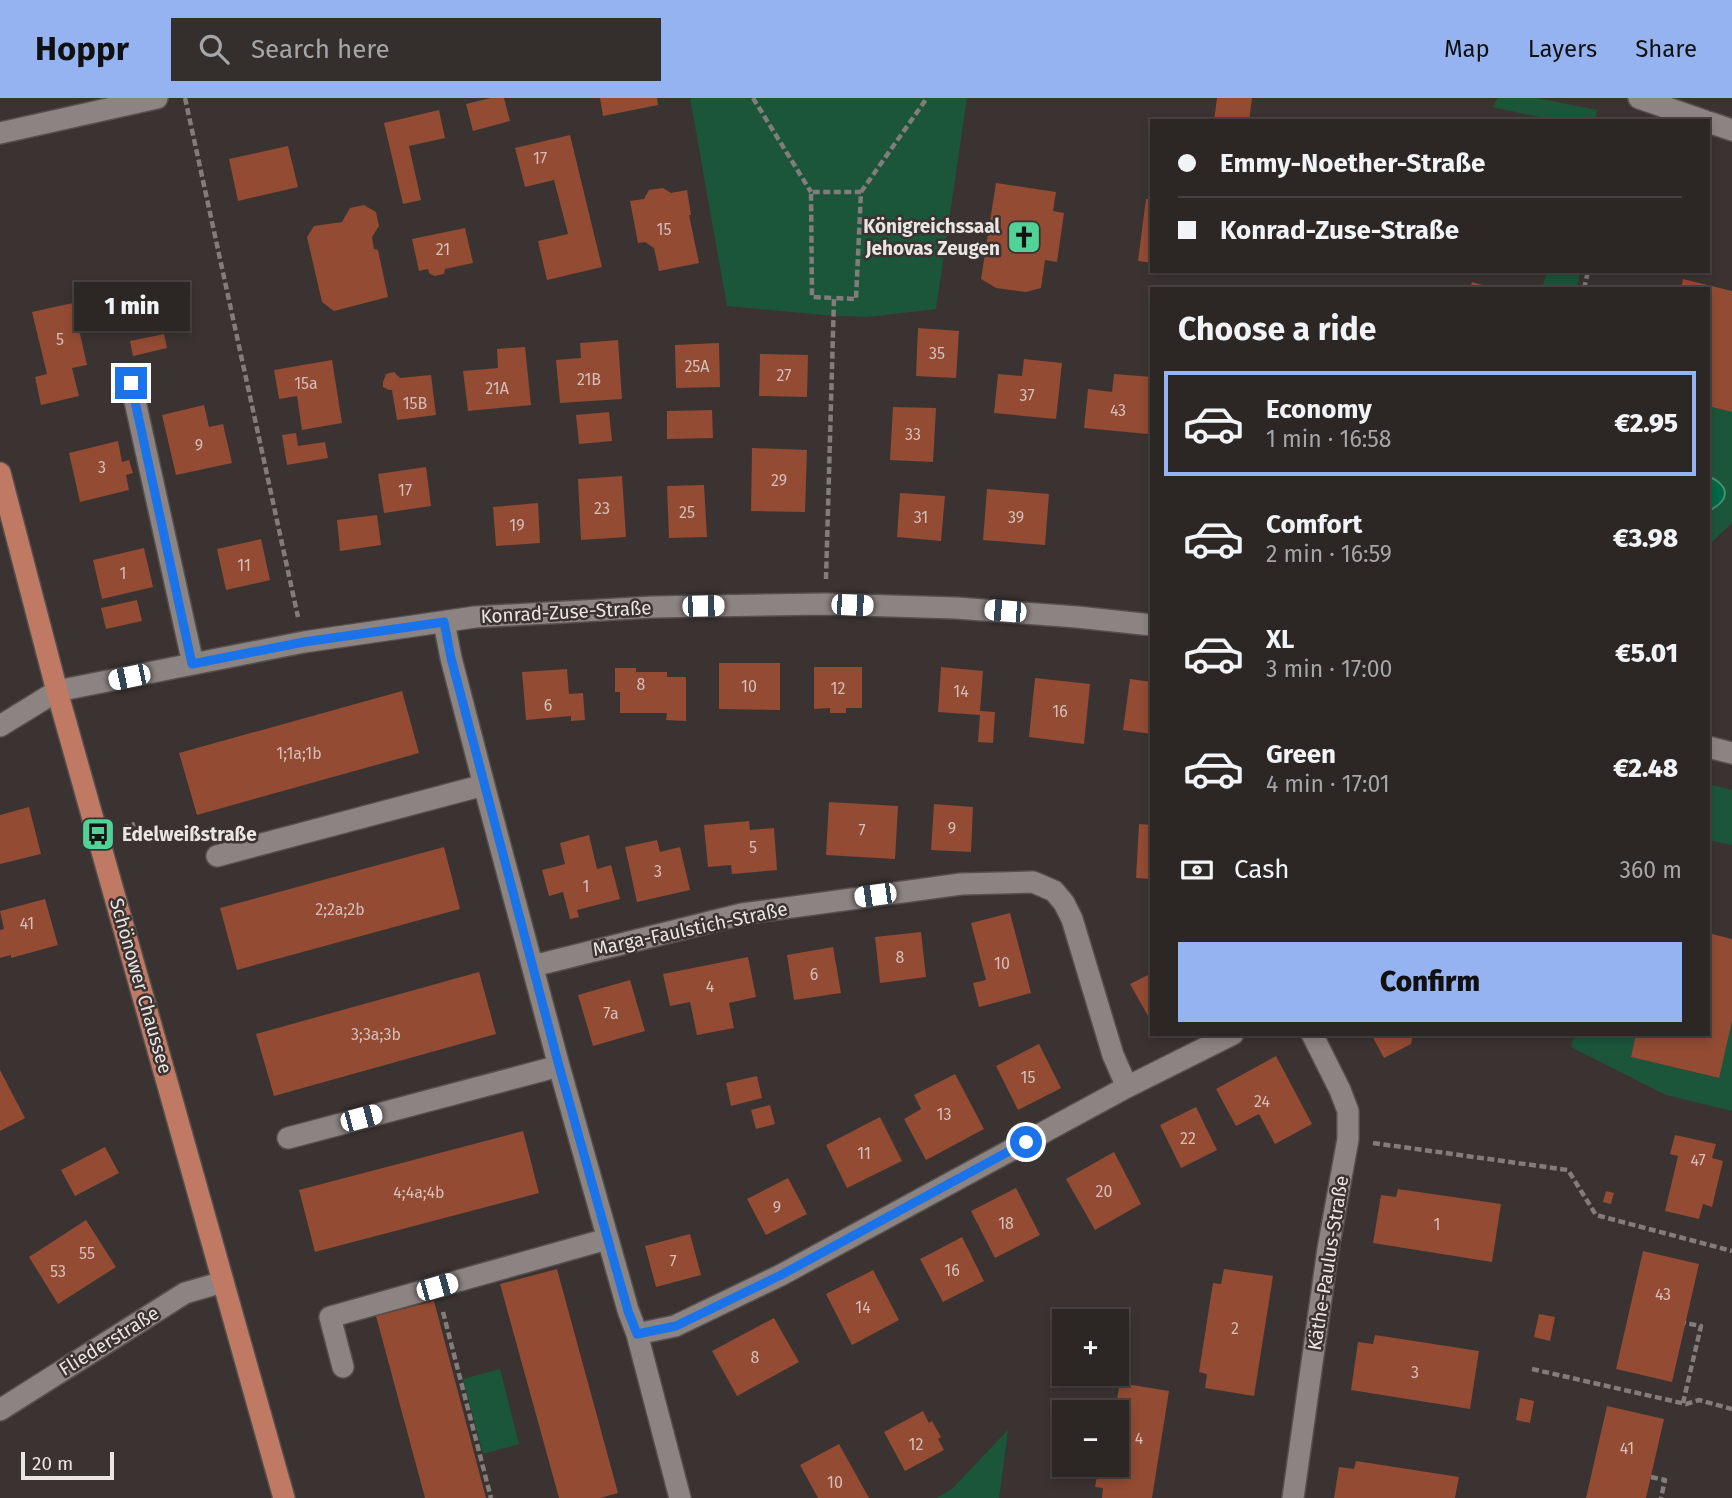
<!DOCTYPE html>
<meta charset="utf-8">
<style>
:root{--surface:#2c2625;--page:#342e2d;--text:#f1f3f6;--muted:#a6a5a7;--line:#484342;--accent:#95b2f1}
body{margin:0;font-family:"Fira Sans",sans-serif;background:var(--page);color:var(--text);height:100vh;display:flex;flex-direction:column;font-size:26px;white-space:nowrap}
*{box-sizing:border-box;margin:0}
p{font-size:23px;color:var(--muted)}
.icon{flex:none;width:38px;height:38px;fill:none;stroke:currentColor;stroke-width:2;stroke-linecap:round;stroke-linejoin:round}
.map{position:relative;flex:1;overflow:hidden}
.details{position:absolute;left:1150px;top:189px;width:560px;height:749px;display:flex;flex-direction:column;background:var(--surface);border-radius:0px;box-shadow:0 4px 10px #0003,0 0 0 2px var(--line)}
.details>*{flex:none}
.hud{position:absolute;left:1150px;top:21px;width:560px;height:154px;border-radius:0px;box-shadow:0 4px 10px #0003,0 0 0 2px var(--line);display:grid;align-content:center;height:154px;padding:0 28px;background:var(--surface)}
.fabs{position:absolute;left:1052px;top:1211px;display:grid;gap:14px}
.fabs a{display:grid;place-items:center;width:77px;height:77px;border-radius:0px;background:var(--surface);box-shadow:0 4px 10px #0003,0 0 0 2px var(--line);font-size:35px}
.scale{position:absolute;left:21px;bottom:18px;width:93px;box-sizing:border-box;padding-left:7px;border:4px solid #e9e5e3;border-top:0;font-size:19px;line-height:24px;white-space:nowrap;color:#e9e5e3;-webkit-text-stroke:5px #3a3331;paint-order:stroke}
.end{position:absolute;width:32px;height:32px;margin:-16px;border:9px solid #1a73e8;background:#fff;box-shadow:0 0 0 4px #fff}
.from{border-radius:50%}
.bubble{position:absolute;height:49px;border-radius:0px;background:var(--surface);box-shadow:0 4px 10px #0003,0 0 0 2px var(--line);font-size:23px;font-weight:800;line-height:49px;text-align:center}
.car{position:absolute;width:21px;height:42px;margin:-21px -10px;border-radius:9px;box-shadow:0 0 5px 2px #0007;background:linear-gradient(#fff 24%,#345 0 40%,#fff 0 76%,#345 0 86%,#fff 0)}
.hud b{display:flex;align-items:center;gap:24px;height:66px;font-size:26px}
.hud b+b{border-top:2px solid var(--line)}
.hud i{width:18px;height:18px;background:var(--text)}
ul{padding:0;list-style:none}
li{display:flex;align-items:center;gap:21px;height:105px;margin:0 14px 10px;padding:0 14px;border:4px solid transparent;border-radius:0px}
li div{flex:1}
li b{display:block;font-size:26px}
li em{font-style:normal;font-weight:800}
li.active{border-color:var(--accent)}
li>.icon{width:63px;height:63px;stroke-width:1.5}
h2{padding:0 28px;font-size:32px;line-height:84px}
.pay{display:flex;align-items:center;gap:18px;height:77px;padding:0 28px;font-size:26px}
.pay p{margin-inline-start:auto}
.action{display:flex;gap:14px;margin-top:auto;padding:14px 28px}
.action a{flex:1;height:80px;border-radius:0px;background:var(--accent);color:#111;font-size:28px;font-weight:800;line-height:80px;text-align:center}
header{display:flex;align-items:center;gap:42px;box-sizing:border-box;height:98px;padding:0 35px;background:var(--accent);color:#111}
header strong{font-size:33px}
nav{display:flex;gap:38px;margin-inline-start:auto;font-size:24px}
.search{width:490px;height:63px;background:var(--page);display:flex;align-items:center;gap:18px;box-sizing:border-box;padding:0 24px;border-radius:0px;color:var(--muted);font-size:26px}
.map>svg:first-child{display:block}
.green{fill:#1b563b}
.water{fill:#006944;stroke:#468e74;stroke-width:2}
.building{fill:#934b33}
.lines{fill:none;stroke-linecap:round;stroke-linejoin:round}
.minor-casing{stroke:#55504e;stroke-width:24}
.major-casing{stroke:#55504e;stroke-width:24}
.path{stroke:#827c7a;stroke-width:4.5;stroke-dasharray:7 3.5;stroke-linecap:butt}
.minor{stroke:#8c8482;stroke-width:21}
.major{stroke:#c07a64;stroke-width:21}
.route{stroke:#1a73e8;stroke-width:9}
.labels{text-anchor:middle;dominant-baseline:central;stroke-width:5;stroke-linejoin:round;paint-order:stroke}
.number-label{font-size:16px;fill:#d4beb7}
.poi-label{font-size:19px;font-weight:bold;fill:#e9e5e3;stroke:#3a3331;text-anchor:end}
.street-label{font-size:19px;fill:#e9e5e3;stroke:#3a3331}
</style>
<header>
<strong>Hoppr</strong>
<div class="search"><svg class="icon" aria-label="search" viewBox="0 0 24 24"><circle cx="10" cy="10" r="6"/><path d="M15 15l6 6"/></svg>Search here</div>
<nav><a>Map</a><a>Layers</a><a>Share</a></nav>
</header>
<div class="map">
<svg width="1732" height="1400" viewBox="0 0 1732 1400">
<rect width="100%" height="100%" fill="#3a3331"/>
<path class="green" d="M690 0H967L936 211 867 219 823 217 727 208Z
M1498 0H1537L1597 12 1595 23H1558L1492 9Z
M1547 173H1581L1576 191H1542Z
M1708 308 1732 314V425L1711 445 1708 444V413L1714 411 1724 387 1719 383 1708 378Z
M1708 686 1732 692V747L1708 742Z
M1732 923V1013L1666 997 1571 949 1574 936H1636L1631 959 1718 980Z
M500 1271 519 1346 483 1356 463 1281Z
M1008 1332 999 1400H937L953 1390Z"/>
<path class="water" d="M1708 378C1731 388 1730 403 1708 413Z"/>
<path class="building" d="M491 0H504L510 23 473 33 466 6Z
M600 0H657L658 7 603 18Z
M1217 0H1252L1249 23H1214Z
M439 12 445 40 409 48 421 102 403 106 384 25Z
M570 37 602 169 547 182 538 143 568 136 554 82 525 89 515 50Z
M288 48 298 89 238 103 229 61Z
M996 85 1056 94 1053 113 1064 115 1057 164 1045 162 1041 190 1026 194 996 190 981 181Z
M663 90 671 95 687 92 691 117H689L699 165 659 173 654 150 645 144 638 145 630 103 644 101 649 92Z
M1146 101H1152V165L1138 163Z
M364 107 376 114 379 128 372 139 374 151 378 152 388 199 334 213 322 204 307 139 314 128 342 124 350 110Z
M465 130 473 165 445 171 444 176 434 178 429 175 428 171 419 173 412 141Z
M1683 181 1732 193V314L1708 308V191H1681Z
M146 184 155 224 110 235 101 195Z
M1472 184 1493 190V191H1470Z
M73 205 87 267 72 270 79 298 41 307 35 279 47 276 32 214Z
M918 230 959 233 956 280 916 278Z
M164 236 167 250 133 258 130 243Z
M618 242 622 301 560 305 556 262 581 260 580 245Z
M719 245 720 289 676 290 675 247Z
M525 249 531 307 468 313 463 273 498 270 497 251Z
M760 256 808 257 807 299 759 298Z
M1024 261 1062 265 1056 321 994 315 998 276 1022 278Z
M332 262 342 325 302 332 297 298 279 301 274 272Z
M394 274 400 280 431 277 436 317 397 322 392 292H389L383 289V284L386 276Z
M1114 276 1152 279 1148 336 1084 330 1088 291 1112 294Z
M204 307 209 329 223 326 232 365 176 377 162 317Z
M893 309 936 310 933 364 890 362Z
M712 312 713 340 667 341V313Z
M609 314 612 343 579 346 576 317Z
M296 335 298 348 325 344 328 360 287 367 282 337Z
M118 343 122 364 129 362 133 375 126 377 129 392 80 404 69 355Z
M752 350 807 352 805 414 751 413Z
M426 369 431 408 384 415 378 376Z
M622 378 626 439 581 442 578 381Z
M704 387 707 439 669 440 667 388Z
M987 391 1049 396 1045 447 983 442Z
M900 395 945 398 941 443 897 439Z
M538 405 540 445 496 448 493 409Z
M377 417 381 447 340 453 337 422Z
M261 441 270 482 226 492 217 451Z
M144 450 153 489 102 501 93 462Z
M137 502 142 523 106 531 101 510Z
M719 565H780V612L719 611Z
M814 569H862V610H846V615H830V610L814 611Z
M941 569 983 573 980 613 995 614 993 645 978 644 980 617 938 614Z
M615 570H636V574H667V579H686V623L666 622 667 615H620V594H615Z
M567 571 569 596 583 595 585 622 571 623V618L526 622 522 574Z
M1035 580 1090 586 1084 646 1029 639Z
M1130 581 1152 584V636L1123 632Z
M402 593 419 655 197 717 179 655Z
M829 704 898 708 895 761 826 757Z
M934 706 973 709 971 754 931 752Z
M29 709 41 756 0 766V717Z
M749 723 750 732 774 730 777 772 732 776 731 767 708 769 704 727Z
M1139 726 1152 727V781L1136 780Z
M589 737 597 771 611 767 620 801 577 812 579 819 570 821 563 794 549 798 542 772 565 766 560 745Z
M657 742 660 754 680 749 690 792 637 804 625 749Z
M444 749 460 811 237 872 220 810Z
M45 801 58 847 11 860V857L0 860V832L4 831 0 813Z
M1010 815 1031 895 979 909 973 885 986 882 971 825Z
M921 834 926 879 880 885 875 839Z
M1708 835 1732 841V923L1719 980 1631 959 1636 936H1708Z
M833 849 841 895 794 902 787 857Z
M748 859 756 899 729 905 734 930 697 937 690 904 670 908 663 876Z
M479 874 496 936 274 998 256 936Z
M1152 875V925L1130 886Z
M630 882 645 933 593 948 578 897Z
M1371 936H1413L1411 946 1384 960Z
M1039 946 1061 990 1018 1012 996 968Z
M1276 958 1312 1026 1275 1046 1259 1016 1236 1028 1216 991Z
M0 972 25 1020 0 1033Z
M955 976 984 1031 926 1062 904 1021 921 1011 914 997Z
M757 978 762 1000 731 1008 726 985Z
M770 1007 775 1026 756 1031 751 1012Z
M1196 1009 1217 1052 1181 1070 1160 1027Z
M880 1019 902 1063 847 1090 826 1047Z
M523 1033 539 1095 315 1154 299 1092Z
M1675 1037 1716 1046 1712 1060 1723 1063 1712 1109 1703 1106 1699 1121 1665 1113 1678 1058 1670 1056Z
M105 1049 119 1075 75 1098 61 1072Z
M1114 1054 1141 1106 1095 1132 1066 1081Z
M788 1080 807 1116 766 1137 747 1101Z
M1016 1090 1040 1137 995 1160 971 1113Z
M1398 1091 1501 1106 1492 1164 1373 1145 1381 1097 1396 1099Z
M1606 1093 1614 1095 1611 1106 1603 1104Z
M86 1122 116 1169 58 1206 29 1159Z
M690 1136 701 1177 656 1189 645 1148Z
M962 1139 984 1183 943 1204 920 1161Z
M1643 1153 1699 1166 1672 1284 1616 1271Z
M557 1171 618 1395 600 1400H559L500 1186Z
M1224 1171 1273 1178 1254 1298 1205 1290 1207 1276 1199 1274 1213 1185 1221 1186Z
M873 1172 899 1222 852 1247 826 1196Z
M434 1203 486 1400H425L376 1218Z
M1539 1216 1555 1219 1550 1243 1534 1239Z
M774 1220 799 1264 737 1298 712 1253Z
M1375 1237 1479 1253 1470 1311 1351 1292 1358 1244 1373 1246Z
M1120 1285 1169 1293 1152 1400H1102L1103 1390 1095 1389 1099 1367H1116V1314H1107L1109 1300 1117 1301Z
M1520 1300 1534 1303 1530 1325 1516 1322Z
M1607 1308 1664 1321 1646 1400H1586Z
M923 1313 929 1325 932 1323 941 1339 938 1341 944 1352 905 1373 884 1334Z
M839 1346 869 1400H818L800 1367Z
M1356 1363 1459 1379 1455 1400H1334L1339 1369 1354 1371Z"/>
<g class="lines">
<g class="minor-casing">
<path id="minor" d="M1639 0 1705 23
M1708 24 1732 32
M0 35 157 0
M131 285 193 566
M444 524 451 560 484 687 559 968 628 1212 637 1236 680 1400
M0 628 57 593 304 544 475 519 653 509 826 506 956 510 1077 519 1152 527
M1708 649 1732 655
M217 758 484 687
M533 868 742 816 961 786 1033 784 1054 793 1064 805 1072 821 1113 957 1127 989
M288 1040 559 968
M637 1236 675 1228 781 1177 1127 989 1233 936
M343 1269 330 1219 607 1141
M0 1312 185 1195 223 1184
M1293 1400 1328 1151 1348 1041V1013L1340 992 1312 936"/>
</g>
<g class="major-casing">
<path id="major" d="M0 375 57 593 284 1400"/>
</g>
<path class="path" d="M185 0 298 519
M753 0 811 94
M861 94 927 0
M1584 191 1588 173
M826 481 834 200 856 201 861 94H811L812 199 834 200
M122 730 135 726
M1373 1045 1568 1072 1596 1117 1732 1153
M443 1214 491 1400
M1532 1271 1686 1306 1699 1302 1732 1311
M1683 1305 1701 1228 1685 1225
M1651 1379 1665 1382 1661 1400"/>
<use href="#minor" class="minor"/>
<use href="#major" class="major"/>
</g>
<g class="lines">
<path class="route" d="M131 285 192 566 304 544 444 524 451 560 559 968 628 1213 637 1236 676 1228 781 1177 1026 1044"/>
</g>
<defs>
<g id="church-square" transform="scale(1.75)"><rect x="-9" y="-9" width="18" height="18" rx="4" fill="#51d398" stroke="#3a3331"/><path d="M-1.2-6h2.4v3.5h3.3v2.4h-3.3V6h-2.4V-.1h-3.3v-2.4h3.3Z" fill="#111"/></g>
<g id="bus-square" transform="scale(1.75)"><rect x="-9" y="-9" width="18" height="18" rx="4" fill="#51d398" stroke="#3a3331"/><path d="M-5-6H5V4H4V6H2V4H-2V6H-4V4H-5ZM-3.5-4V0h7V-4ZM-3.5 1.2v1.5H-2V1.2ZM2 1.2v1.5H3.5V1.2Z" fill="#111"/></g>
</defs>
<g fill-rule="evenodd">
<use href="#church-square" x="1024" y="139"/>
<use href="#bus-square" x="98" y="736"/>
</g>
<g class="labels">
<g class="number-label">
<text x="540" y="60">17</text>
<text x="664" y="131">15</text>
<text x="443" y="151">21</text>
<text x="60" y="241">5</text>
<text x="937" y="255">35</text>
<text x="697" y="268">25A</text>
<text x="784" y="277">27</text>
<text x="589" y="281">21B</text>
<text x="306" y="285">15a</text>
<text x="497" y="290">21A</text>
<text x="1027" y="297">37</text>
<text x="415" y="305">15B</text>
<text x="1118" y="312">43</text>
<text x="913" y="336">33</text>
<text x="199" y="347">9</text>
<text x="102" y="369">3</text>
<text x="779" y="382">29</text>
<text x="405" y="392">17</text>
<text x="602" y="410">23</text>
<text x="687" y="414">25</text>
<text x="921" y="419">31</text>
<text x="1016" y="419">39</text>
<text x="517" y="427">19</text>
<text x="244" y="467">11</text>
<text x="123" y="475">1</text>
<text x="641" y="586">8</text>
<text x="749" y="588">10</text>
<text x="838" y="590">12</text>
<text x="961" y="593">14</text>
<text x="548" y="607">6</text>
<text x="1060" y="613">16</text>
<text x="299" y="655">1;1a;1b</text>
<text x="952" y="730">9</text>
<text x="862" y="732">7</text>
<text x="753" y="749">5</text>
<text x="658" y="773">3</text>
<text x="586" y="788">1</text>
<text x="340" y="811">2;2a;2b</text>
<text x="27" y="825">41</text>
<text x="900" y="859">8</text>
<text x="1002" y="865">10</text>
<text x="814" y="876">6</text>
<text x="710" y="888">4</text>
<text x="611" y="915">7a</text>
<text x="376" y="936">3;3a;3b</text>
<text x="1028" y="979">15</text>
<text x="1262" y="1003">24</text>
<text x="944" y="1016">13</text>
<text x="1188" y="1040">22</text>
<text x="864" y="1055">11</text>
<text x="1698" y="1062">47</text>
<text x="1104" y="1093">20</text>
<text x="419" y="1094">4;4a;4b</text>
<text x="777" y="1109">9</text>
<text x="1006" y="1125">18</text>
<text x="1437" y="1126">1</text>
<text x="87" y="1155">55</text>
<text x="673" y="1163">7</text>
<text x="952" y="1172">16</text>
<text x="58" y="1173">53</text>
<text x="1663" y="1196">43</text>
<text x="863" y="1209">14</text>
<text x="1235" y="1230">2</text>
<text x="755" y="1259">8</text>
<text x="1415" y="1274">3</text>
<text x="1139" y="1340">4</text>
<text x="916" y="1346">12</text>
<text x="1627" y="1350">41</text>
<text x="835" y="1384">10</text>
</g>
<g class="poi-label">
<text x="1000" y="128">Königreichssaal<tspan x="1000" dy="22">Jehovas Zeugen</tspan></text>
<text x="122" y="736" text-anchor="start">Edelweißstraße</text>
</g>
<g class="street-label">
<text transform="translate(566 514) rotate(-3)">Konrad-Zuse-Straße</text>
<text transform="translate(690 831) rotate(-12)">Marga-Faulstich-Straße</text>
<text transform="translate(141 888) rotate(74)">Schönower Chaussee</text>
<text transform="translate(1328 1165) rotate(-81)">Käthe-Paulus-Straße</text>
<text transform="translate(109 1243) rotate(-32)">Fliederstraße</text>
</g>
</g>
</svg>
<div class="fabs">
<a>+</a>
<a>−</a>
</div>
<div class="scale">20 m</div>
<i class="end from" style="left:1026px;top:1044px"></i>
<i class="end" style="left:131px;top:285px"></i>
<div class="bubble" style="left:74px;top:184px;width:116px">1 min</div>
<i class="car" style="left:852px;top:507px;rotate:92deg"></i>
<i class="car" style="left:703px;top:508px;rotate:89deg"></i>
<i class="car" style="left:1005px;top:513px;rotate:275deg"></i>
<i class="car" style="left:129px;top:579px;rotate:258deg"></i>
<i class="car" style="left:875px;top:797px;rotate:262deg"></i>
<i class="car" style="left:361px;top:1020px;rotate:75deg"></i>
<i class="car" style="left:437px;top:1189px;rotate:74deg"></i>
<div class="hud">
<b><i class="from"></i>Emmy-Noether-Straße</b>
<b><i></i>Konrad-Zuse-Straße</b>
</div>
<section class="details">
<h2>Choose a ride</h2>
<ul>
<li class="active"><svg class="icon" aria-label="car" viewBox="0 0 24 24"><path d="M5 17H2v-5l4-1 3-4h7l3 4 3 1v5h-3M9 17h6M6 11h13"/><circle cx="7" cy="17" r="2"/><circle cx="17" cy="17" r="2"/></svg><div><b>Economy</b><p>1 min · 16:58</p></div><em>€2.95</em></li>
<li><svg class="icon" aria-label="car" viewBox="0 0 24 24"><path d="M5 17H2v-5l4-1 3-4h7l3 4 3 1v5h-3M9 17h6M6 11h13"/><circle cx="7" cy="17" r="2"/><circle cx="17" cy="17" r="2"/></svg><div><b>Comfort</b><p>2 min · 16:59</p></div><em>€3.98</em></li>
<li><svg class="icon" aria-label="car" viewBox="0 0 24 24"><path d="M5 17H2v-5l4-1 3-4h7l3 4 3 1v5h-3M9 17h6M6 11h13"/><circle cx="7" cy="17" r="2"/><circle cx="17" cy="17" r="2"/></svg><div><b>XL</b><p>3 min · 17:00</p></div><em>€5.01</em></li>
<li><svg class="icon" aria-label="car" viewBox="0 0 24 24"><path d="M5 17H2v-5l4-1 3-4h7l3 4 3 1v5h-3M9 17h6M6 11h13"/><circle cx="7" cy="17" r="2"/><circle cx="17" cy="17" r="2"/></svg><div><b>Green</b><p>4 min · 17:01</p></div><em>€2.48</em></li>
</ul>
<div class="pay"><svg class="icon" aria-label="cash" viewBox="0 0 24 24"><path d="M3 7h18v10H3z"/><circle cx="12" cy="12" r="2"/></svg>Cash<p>360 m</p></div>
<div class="action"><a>Confirm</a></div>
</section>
</div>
